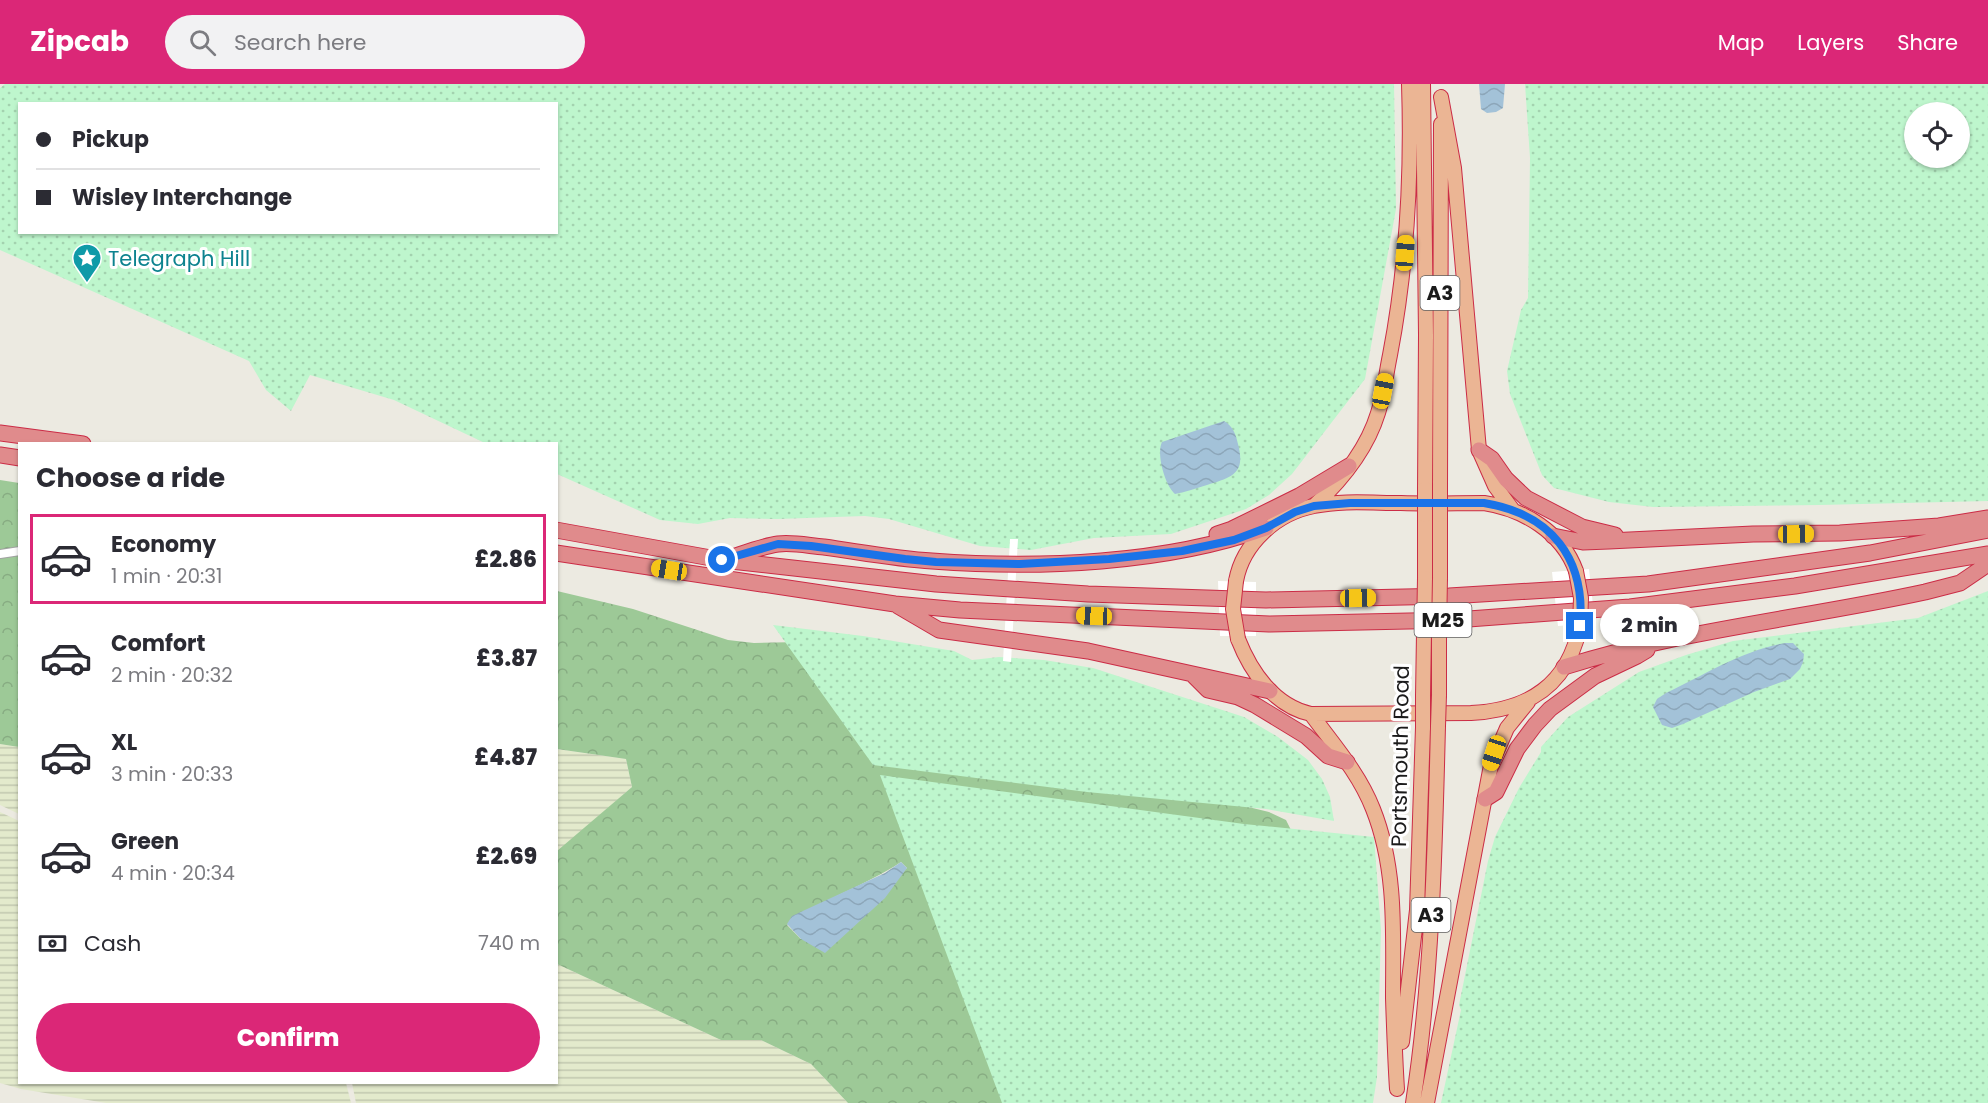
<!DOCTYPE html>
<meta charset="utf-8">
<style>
:root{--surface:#fff;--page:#f2f2f3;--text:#2b2b33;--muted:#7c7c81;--line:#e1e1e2;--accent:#db2777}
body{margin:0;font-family:Poppins,sans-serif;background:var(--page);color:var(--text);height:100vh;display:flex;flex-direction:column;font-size:22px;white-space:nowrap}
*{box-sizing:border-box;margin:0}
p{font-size:20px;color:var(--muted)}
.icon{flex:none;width:33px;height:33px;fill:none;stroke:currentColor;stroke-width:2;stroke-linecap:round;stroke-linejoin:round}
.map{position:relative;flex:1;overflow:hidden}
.panel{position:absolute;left:18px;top:358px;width:540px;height:642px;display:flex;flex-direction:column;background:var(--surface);border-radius:0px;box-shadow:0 2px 4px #0004}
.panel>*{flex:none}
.banner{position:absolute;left:18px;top:18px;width:540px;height:132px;border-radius:0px;box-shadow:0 2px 4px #0004;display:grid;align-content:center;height:132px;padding:0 18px;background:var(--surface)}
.buttons{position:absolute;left:1904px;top:18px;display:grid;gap:12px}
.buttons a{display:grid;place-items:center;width:66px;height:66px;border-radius:50%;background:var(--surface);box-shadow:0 2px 4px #0004;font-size:30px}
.end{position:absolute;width:27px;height:27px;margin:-14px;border:8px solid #1a73e8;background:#fff;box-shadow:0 0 0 3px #fff}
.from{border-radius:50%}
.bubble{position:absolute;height:42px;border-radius:21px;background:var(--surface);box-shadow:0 2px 4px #0004;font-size:20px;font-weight:800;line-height:42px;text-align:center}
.car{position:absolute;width:18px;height:36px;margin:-18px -9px;border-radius:8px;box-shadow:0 0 4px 2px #0007;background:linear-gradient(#f5c518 24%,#345 0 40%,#f5c518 0 76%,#345 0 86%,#f5c518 0)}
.banner b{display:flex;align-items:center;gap:21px;height:57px;font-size:22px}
.banner b+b{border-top:2px solid var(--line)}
.banner i{width:15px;height:15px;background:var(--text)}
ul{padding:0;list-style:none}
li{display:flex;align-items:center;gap:18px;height:90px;margin:0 12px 9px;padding:0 6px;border:3px solid transparent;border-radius:0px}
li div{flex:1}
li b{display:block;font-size:22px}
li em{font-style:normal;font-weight:800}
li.current{border-color:var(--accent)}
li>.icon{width:54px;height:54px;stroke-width:1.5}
h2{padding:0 18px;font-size:27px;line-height:72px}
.pay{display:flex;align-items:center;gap:15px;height:66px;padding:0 18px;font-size:22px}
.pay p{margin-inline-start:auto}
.cta{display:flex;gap:12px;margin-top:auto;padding:12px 18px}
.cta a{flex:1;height:69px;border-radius:36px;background:var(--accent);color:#fff;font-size:24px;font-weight:800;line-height:69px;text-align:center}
header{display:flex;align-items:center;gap:36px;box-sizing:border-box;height:84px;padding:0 30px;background:var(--accent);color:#fff}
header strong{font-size:28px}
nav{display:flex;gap:33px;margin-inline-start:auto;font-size:21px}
.search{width:420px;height:54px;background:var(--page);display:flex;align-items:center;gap:15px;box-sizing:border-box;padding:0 21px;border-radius:33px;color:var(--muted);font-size:22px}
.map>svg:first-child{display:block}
.farmland{fill:url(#farmland-rules)}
.forest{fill:url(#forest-crowns);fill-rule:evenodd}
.park{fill:url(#park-dots);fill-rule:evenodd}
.water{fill:url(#water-waves)}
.pier{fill:#fff}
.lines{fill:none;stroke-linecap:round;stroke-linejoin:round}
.minor-casing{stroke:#a2a2a2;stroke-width:10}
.trunk-casing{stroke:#cb2c46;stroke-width:16}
.motorway-casing{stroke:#cb2c46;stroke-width:17}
.minor{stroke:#fff;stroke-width:8}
.trunk{stroke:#ebb594;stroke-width:14}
.motorway{stroke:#e08b8c;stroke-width:15}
.trunk-bridge-casing{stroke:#cb2c46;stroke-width:16;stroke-linecap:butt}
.trunk-bridge{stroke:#ebb594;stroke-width:14}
.route{stroke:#1a73e8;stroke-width:8}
.labels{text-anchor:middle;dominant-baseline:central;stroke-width:6;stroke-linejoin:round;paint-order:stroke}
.shield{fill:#fff;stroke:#5f5f5f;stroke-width:1.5}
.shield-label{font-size:20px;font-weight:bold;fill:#1b1b1b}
.culture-label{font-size:21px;fill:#0d838f;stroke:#fff;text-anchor:start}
.street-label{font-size:21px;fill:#1b1b1b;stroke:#fff}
</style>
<header>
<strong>Zipcab</strong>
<div class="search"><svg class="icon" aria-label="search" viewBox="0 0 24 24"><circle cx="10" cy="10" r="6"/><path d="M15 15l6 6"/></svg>Search here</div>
<nav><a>Map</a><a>Layers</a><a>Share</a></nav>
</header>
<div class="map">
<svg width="1988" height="1019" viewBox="0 0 1988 1019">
<defs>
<pattern id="farmland-rules" width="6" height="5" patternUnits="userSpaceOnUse" patternTransform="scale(1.5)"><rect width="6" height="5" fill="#e3eacc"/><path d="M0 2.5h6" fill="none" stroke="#c2c8af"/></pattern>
<pattern id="forest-crowns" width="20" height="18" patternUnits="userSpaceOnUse" patternTransform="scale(1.5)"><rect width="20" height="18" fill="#9dc997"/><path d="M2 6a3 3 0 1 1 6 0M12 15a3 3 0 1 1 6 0" fill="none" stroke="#87ac82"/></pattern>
<pattern id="park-dots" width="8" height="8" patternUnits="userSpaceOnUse" patternTransform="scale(1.5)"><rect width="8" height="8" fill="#bef6cd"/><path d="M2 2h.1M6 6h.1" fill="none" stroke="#a3d2af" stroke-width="1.8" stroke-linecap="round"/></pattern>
<pattern id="water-waves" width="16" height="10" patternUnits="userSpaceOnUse" patternTransform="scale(1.5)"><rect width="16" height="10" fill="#a3c2d8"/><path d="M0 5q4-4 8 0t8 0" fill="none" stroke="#8ca6b9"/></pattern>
</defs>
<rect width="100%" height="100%" fill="#eceae1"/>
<path class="farmland" d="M0 660 19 663V730L0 721Z
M556 665 626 675 632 703 556 770Z
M0 728 19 737 20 999H346L351 1019H106L21 1005 0 999Z
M557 880 721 956H761L811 980 848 1019H356L352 999H556Z"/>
<path class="forest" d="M0 396 19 399V663L0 660Z
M557 507 633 525 728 556 754 559 800 558 1232 719 1269 728 1286 736 1292 748 1313 1019H848L811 980 761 956H721L557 880V767L632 703 626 675 557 665ZM901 778 907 784 801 855 787 841C822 815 865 802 901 778Z"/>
<path class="park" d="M5 0H1394L1396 125 1365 295 1292 390 1269 411 1246 425 1171 450 1094 454 1031 466 980 462 889 435 865 432 777 435 730 434 698 440 660 436 557 390 556 360H487L394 316 310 291 291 327 266 306 249 277 0 166V4ZM20 20H556V148H20Z
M1525 0H1988V417L1820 421 1653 423 1609 418 1554 404 1542 391 1510 310 1507 287 1521 226 1528 214 1530 74ZM1959 28V74H1914V28Z
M1988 507V1019H1441L1461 926 1459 921 1488 777 1495 753 1519 704 1541 668V663L1568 633 1639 588 1686 571 1733 557 1918 534Z
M773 541 863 552 954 567 972 576 999 573 1044 576 1093 584 1244 633 1278 653 1308 676 1322 695 1330 713 1334 737 1266 725 1087 708 873 681Z
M880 691 1244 740 1374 753 1381 846 1377 993 1373 1019H1002Z"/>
<path class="water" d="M1479 0H1505L1503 24 1496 28 1487 29 1481 25Z
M1224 337C1233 342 1236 351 1238 360 1246 390 1232 393 1207 401 1196 404 1186 408 1175 410 1165 401 1156 370 1162 358Z
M1785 559H1793L1804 570 1803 578 1800 585 1790 595 1754 608 1683 640 1672 644 1662 641 1653 623 1657 615 1666 609C1704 591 1743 566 1785 559Z
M901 778 907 784 885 814 825 869 801 855 787 840 792 832 885 789Z"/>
<path class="pier" d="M1010 455H1018L1011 578 1003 577Z
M1589 485 1595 539 1558 542 1552 488Z
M1218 497 1256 498V552H1220Z"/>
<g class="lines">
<g class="minor-casing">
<path id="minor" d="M0 470 20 467"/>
</g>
<g class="trunk-casing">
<path id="trunk" d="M1423 0 1426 251 1425 405
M1441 13 1454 84 1479 366 1495 402 1512 425
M1440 404 1441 40
M1314 422C1341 397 1367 365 1378 329 1384 311 1386 290 1390 271 1407 182 1412 91 1409 0
M1425 494V431
M1440 494V431
M1236 497C1243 459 1277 429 1314 422 1342 416 1373 419 1401 419 1429 420 1457 419 1484 419 1523 425 1562 448 1576 487
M1238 555C1251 588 1274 622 1311 630L1471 629C1529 626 1568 601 1580 542
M1439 611V547
M1423 612 1424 549
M1311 630C1333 660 1359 689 1373 725 1397 785 1393 850 1393 914 1394 944 1395 974 1397 1005
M1402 958 1417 826 1423 643
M1413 1019C1432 895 1435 767 1438 642
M1427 1019 1491 681 1507 644 1528 618"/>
</g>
<g class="motorway-casing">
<path id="motorway" d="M0 349 83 360
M1479 366 1492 375 1506 395 1526 414 1582 443 1615 451
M0 371 20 374
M556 446 722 476 936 500 1088 510 1266 516 1449 512 1648 500 1870 469 1988 446
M1217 450 1232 445 1299 412 1349 382
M1553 452 1583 458 1609 457 1753 450 1840 449 1939 442 1988 434
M556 469 895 520 960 526 1269 540 1455 536 1630 523 1795 502 1988 470
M730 474C745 469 763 462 778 460 793 458 810 462 824 463 860 468 896 475 932 477 1039 485 1165 480 1266 444
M898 522 939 546 1088 567 1270 607
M1564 583C1681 546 1806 534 1925 508L1960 499 1988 480
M1194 592 1208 606 1238 613 1255 621 1306 652 1328 672 1347 678
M1485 715 1496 708 1517 665 1535 641 1550 625 1595 592 1637 572 1647 566"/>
</g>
<use href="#minor" class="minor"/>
<use href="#trunk" class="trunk"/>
<use href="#motorway" class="motorway"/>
<g class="trunk-bridge-casing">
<path id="trunk-bridge" d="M1440 404V431
M1425 431V405
M1576 487 1581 514 1580 542
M1236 497 1233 525 1238 555
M1439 547 1440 494
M1424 549 1425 494
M1438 642 1439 611
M1423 643V612"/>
</g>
<use href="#trunk-bridge" class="trunk-bridge"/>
</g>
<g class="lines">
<path class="route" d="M722 476 778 460 811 462 905 475 936 478 1020 480 1109 475 1182 467 1234 456 1266 444 1295 428 1314 422 1350 419H1484C1551 430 1586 474 1580 542"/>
</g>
<defs>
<g id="sight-pin" transform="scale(1.5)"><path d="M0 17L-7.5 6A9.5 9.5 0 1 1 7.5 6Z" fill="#0f9aa8" stroke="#fff"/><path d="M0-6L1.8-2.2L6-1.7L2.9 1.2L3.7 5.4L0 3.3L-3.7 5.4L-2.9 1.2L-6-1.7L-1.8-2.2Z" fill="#fff"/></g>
</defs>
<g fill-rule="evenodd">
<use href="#sight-pin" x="87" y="174"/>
</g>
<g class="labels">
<g class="shield">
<rect x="1420.5" y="192" width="39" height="34" rx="4.5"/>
<rect x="1414.5" y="519" width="57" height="34" rx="4.5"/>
<rect x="1411.5" y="814" width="39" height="34" rx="4.5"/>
</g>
<g class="shield-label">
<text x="1440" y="209">A3</text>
<text x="1443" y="536">M25</text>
<text x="1431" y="831">A3</text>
</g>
<g class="culture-label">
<text x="108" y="174">Telegraph Hill</text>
</g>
<g class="street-label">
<text transform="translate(1400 672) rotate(-89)">Portsmouth Road</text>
</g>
</g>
</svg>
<div class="buttons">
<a><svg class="icon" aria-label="locate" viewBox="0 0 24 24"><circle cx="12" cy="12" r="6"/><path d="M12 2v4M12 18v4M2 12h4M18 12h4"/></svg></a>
</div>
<i class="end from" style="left:722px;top:476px"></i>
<i class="end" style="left:1580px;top:542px"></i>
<div class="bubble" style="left:1600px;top:520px;width:99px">2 min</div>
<i class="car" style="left:1405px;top:169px;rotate:4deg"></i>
<i class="car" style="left:1383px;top:307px;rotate:11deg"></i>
<i class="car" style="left:1796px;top:450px;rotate:89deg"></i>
<i class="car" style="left:669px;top:486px;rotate:279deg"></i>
<i class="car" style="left:1358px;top:514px;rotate:89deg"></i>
<i class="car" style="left:1094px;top:532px;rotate:272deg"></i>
<i class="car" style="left:1494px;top:669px;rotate:198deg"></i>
<div class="banner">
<b><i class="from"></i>Pickup</b>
<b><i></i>Wisley Interchange</b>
</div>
<section class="panel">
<h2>Choose a ride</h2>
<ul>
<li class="current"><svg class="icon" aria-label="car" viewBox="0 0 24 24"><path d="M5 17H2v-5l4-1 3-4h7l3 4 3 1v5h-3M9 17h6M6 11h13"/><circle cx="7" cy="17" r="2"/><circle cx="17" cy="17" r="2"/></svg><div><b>Economy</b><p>1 min · 20:31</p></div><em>£2.86</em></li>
<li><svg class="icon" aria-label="car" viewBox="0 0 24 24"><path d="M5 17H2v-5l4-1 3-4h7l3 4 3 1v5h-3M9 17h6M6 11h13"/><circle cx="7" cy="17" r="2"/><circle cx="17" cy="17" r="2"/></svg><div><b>Comfort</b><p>2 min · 20:32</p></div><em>£3.87</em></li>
<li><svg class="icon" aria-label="car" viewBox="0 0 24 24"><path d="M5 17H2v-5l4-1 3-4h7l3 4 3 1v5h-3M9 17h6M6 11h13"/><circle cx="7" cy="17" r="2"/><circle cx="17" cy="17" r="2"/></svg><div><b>XL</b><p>3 min · 20:33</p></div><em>£4.87</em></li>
<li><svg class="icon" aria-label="car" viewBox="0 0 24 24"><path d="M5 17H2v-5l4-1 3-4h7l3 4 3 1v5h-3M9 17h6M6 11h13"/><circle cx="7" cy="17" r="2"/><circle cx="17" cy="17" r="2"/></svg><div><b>Green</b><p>4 min · 20:34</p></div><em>£2.69</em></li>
</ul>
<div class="pay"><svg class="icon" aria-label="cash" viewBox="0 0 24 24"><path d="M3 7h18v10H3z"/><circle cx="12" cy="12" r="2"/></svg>Cash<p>740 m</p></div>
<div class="cta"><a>Confirm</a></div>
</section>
</div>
